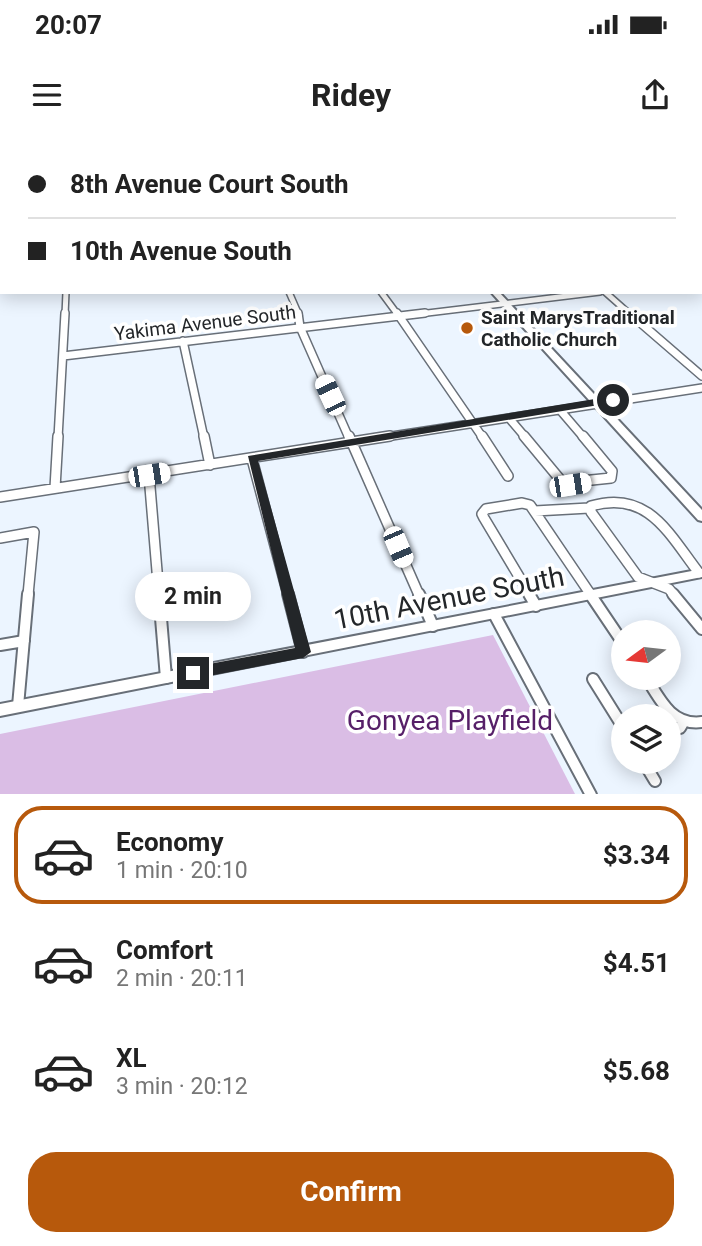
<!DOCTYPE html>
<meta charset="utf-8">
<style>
:root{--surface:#fff;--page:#f6f6f6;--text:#222;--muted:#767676;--line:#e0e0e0;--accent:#b7590c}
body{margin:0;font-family:Roboto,sans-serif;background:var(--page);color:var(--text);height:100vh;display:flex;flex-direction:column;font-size:26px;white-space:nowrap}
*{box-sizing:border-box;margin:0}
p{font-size:23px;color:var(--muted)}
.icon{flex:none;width:38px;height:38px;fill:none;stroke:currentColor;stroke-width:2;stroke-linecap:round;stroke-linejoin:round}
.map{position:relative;height:654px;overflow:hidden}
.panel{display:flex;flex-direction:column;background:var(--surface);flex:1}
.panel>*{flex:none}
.hud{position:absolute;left:0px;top:0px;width:704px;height:154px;box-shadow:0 4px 18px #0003;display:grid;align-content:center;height:154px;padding:0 28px;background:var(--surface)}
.needle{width:46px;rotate:255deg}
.controls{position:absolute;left:611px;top:480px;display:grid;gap:14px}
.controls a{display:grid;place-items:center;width:70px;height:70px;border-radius:50%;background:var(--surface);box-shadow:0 4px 18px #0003;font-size:35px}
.end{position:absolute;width:32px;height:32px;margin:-16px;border:9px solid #232629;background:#fff;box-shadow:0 0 0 4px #fff}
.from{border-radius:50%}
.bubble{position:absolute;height:49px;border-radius:24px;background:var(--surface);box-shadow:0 4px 18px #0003;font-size:23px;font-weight:700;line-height:49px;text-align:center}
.car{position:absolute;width:21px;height:42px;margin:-21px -10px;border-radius:9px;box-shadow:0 0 5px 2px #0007;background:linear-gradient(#fff 24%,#345 0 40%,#fff 0 76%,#345 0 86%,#fff 0)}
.hud b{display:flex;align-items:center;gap:24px;height:66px;font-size:26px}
.hud b+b{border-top:2px solid var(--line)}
.hud i{width:18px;height:18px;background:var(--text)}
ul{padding:12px 0 0;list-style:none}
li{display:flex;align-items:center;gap:21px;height:98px;margin:0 14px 10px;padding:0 14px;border:4px solid transparent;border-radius:28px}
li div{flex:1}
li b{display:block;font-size:26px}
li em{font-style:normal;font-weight:700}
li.selected{border-color:var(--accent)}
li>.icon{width:63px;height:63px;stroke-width:1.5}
.primary-button{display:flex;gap:14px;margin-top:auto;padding:14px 28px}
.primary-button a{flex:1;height:80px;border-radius:28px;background:var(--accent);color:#fff;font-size:28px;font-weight:700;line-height:80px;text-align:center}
.status{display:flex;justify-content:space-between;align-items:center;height:49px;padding:0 35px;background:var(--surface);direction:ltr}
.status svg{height:19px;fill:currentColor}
header{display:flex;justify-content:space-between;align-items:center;height:91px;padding:0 28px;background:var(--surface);font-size:32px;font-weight:700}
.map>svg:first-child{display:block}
.green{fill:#dabde5}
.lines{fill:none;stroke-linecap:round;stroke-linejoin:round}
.stream{stroke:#67d2cb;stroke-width:2}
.minor-far4-casing{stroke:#686f78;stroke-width:6}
.minor-far3-casing{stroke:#686f78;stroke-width:8}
.minor-far2-casing{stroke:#686f78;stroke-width:10}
.minor-far1-casing{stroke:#686f78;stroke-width:12}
.minor-casing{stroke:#686f78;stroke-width:14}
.tertiary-casing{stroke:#686f78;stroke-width:4}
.primary-casing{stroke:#686f78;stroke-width:4}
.minor-far4{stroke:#fff;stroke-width:4.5}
.minor-far3{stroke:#fff;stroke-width:5}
.minor-far2{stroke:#fff;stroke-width:7}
.minor-far1{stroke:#fff;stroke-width:9}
.minor{stroke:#fff;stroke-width:10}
.tertiary{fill:#fff;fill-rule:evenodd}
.primary{fill:#fff;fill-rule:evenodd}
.route{fill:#232629}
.poi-dot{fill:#b7590c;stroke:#fff;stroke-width:2.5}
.labels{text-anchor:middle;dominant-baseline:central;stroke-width:7;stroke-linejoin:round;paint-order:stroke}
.far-poi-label{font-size:19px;font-weight:bold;fill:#232629;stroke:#fff;text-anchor:start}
.far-street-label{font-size:19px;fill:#232629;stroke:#fff}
.near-street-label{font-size:28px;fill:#232629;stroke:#fff}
.near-park-label{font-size:28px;fill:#561f68;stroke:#fff}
</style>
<div class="status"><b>20:07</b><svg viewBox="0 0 49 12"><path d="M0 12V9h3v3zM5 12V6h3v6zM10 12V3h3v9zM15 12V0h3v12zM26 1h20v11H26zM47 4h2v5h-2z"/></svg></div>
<header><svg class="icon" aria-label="menu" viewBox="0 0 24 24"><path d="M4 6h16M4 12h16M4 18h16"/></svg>Ridey<svg class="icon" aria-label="share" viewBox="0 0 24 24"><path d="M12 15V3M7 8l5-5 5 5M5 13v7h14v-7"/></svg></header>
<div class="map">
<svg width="702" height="655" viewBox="0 0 702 655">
<rect width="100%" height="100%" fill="#ecf5ff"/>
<path class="green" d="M493 495 575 654H0V594Z"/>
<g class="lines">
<path class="stream" d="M78 2 86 0"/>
<g class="minor-far4-casing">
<path id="minor-far4" d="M171 2 201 0
M0 13 2 7"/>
</g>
<g class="minor-far3-casing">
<path id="minor-far3" d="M289 152 299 175
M381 152 398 175
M605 152 631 175
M65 175 66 152
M411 175 600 152"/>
</g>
<g class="minor-far2-casing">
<path id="minor-far2" d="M298 173 300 187 349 298
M397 173 483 298
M629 173 702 236
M183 201 204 298
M63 216 425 173
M560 270 584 298
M509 278 526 298
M58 298 65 173
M379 298 702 248"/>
</g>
<g class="minor-far1-casing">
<path id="minor-far1" d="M204 296 210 325
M349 296 419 455
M482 296 508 336
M524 296 563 343 611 338 612 331 583 296
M252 319 288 455
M149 335 159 455
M55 348 58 296
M0 357 390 296
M535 371 589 368
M0 398 34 392 28 455
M530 455 484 378 482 374 486 369 522 363 530 365 591 455
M674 455 669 449 638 437 591 372V366C648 349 669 394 699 433"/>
</g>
<g class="minor-casing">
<path id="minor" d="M159 454 166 538
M288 454 303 512
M419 454 433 486
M529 454 536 466
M590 454 623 503
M673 454 702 489
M494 474 591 655
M0 505 24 501
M646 537C660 560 672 586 702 582
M593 539 623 587
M18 566 28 454
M668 591 680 588 683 583
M643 621 655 641"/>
</g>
<g class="tertiary-casing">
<path id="tertiary" d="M341 0H346L347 2H342Z
M2 74V78L0 79V75Z
M491 152H499L702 370V381L698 380Z
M702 429V437L0 576V564Z"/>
</g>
<g class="primary-casing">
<path id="primary" d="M433 0 429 2H402Z
M0 29H2V33H0Z"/>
</g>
<use href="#minor-far4" class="minor-far4"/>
<use href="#minor-far3" class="minor-far3"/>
<use href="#minor-far2" class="minor-far2"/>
<use href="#minor-far1" class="minor-far1"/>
<use href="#minor" class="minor"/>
<use href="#tertiary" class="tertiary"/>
<use href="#primary" class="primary"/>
</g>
<path class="route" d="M613 256 617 262 258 321 311 512 303 518 193 539 188 538V529L193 527 295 508 248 316Z"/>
<circle class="poi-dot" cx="467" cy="188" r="7"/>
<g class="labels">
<g class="far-poi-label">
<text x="481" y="177">Saint MarysTraditional<tspan x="481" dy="22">Catholic Church</tspan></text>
</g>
<g class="far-street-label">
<text transform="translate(205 183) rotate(-7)">Yakima Avenue South</text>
</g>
<g class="near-street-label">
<text transform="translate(449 458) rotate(-11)">10th Avenue South</text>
</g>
<g class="near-park-label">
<text x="450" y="580">Gonyea Playfield</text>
</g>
</g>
</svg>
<div class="controls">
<a><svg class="needle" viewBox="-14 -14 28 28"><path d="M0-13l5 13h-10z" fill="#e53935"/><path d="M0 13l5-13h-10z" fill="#767676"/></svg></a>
<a><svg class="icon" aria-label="layers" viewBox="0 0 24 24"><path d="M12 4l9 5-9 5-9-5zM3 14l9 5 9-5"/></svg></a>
</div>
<i class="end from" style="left:613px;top:260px"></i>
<i class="end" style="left:193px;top:533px"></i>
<div class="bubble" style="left:135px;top:432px;width:116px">2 min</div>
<i class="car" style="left:330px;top:255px;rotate:335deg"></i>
<i class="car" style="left:149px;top:335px;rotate:81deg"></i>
<i class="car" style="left:570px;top:345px;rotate:81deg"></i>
<i class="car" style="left:398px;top:407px;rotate:157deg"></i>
<div class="hud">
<b><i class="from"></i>8th Avenue Court South</b>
<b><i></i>10th Avenue South</b>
</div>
</div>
<section class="panel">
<ul>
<li class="selected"><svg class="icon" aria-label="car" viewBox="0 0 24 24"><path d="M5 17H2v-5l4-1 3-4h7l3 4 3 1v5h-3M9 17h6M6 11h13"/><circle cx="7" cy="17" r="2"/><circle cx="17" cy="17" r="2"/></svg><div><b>Economy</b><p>1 min · 20:10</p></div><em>$3.34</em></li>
<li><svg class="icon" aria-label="car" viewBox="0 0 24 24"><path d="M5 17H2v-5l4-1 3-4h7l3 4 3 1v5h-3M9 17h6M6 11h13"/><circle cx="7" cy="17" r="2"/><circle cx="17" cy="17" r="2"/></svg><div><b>Comfort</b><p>2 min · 20:11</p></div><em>$4.51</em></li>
<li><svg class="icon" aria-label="car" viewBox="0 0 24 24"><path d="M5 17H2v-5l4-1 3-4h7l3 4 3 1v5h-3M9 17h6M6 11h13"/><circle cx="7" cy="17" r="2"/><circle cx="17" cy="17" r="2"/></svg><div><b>XL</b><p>3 min · 20:12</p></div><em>$5.68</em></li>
</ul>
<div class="primary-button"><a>Confirm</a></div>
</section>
